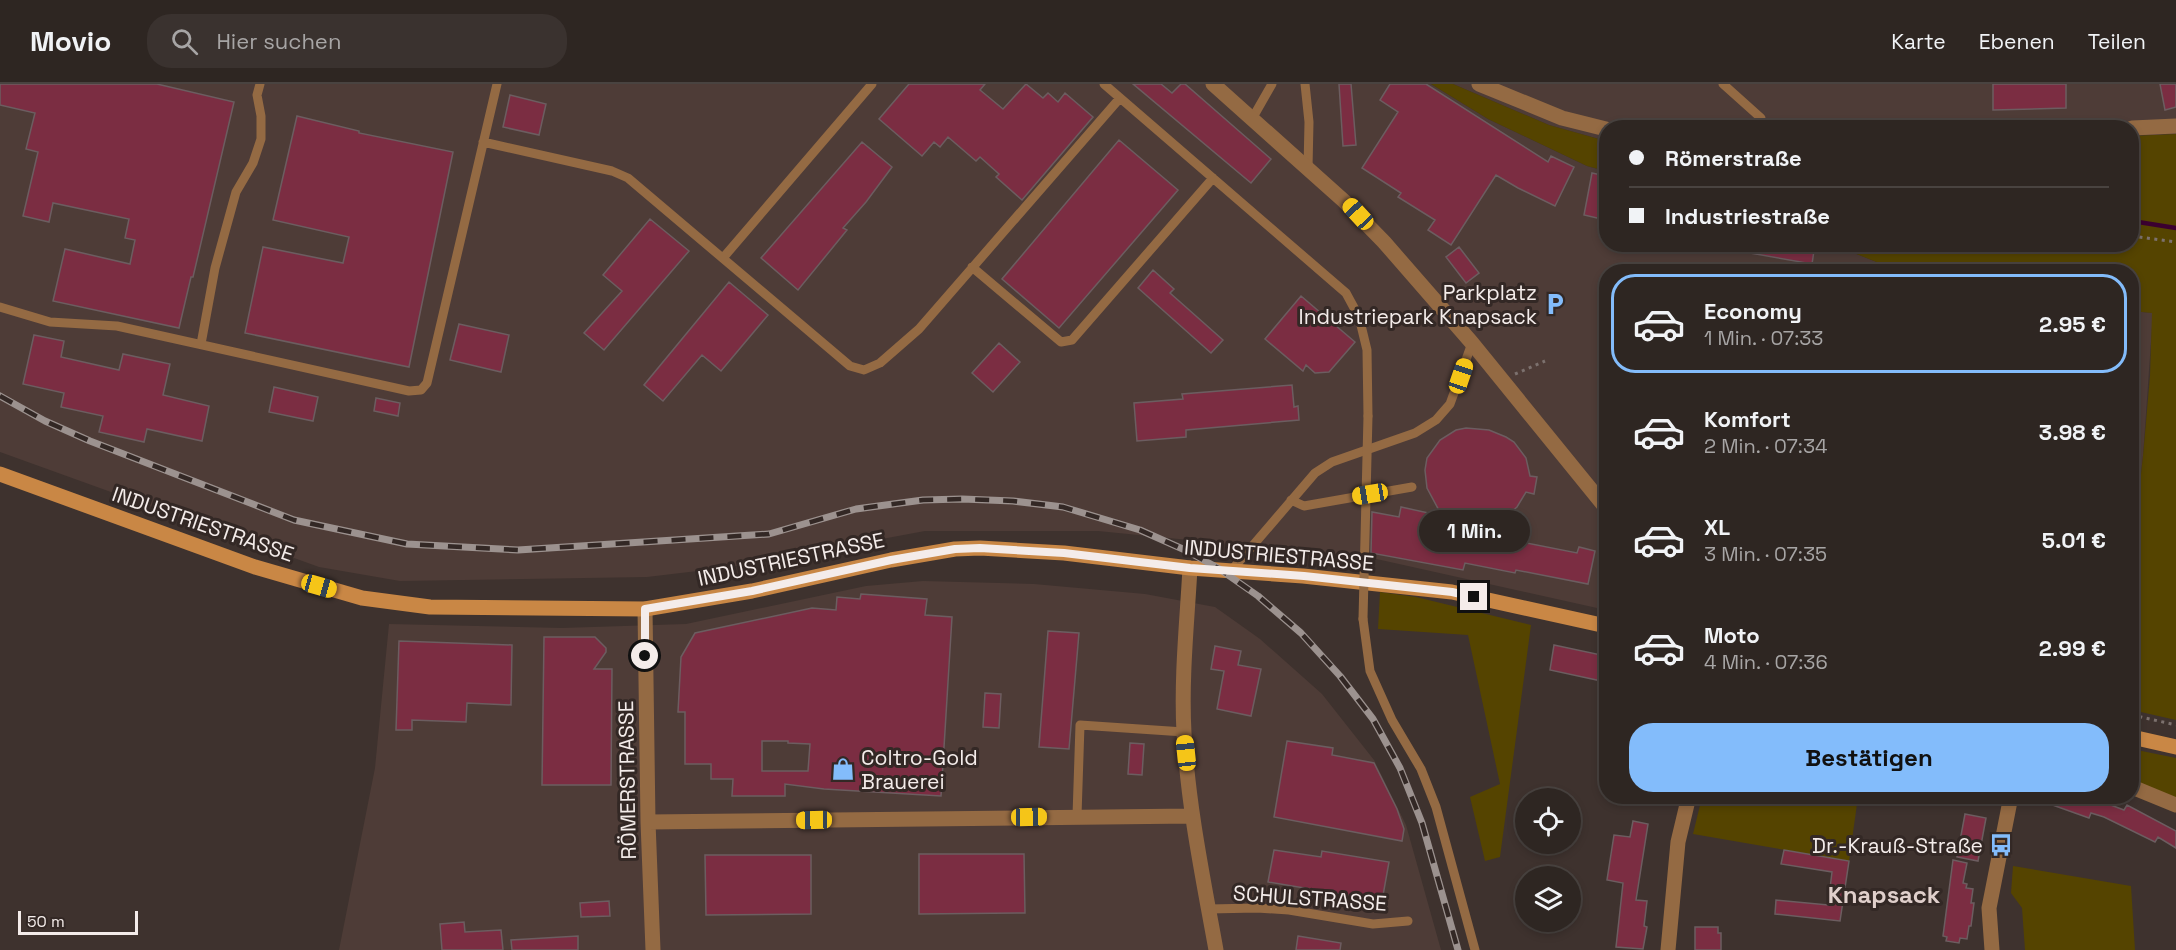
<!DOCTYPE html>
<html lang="de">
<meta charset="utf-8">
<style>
:root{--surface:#2e2622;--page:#3a322f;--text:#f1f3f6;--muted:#a7a5a5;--line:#494340;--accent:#83bcfb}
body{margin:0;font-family:"Space Grotesk",sans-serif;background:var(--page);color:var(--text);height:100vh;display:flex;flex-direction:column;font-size:22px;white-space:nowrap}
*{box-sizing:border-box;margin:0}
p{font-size:20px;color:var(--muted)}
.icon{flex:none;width:33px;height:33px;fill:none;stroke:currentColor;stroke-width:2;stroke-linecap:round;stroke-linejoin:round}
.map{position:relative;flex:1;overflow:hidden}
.panel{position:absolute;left:1599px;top:180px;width:540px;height:540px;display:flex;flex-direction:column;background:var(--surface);border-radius:24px;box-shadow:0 3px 9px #0003,0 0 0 2px var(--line)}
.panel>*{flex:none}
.hud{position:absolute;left:1599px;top:36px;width:540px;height:132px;border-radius:24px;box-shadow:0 3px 9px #0003,0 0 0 2px var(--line);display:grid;align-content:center;height:132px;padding:0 30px;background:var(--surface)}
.buttons{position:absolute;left:1515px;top:704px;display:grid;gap:12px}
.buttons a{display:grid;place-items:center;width:66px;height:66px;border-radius:50%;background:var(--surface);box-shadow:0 3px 9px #0003,0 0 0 2px var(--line);font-size:30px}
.scale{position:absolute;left:18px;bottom:15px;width:120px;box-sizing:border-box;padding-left:6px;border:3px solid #f4ecea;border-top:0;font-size:16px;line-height:21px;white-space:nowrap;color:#f4ecea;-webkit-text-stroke:4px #332825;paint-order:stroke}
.end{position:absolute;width:27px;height:27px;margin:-14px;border:8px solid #f4ecea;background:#111;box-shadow:0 0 0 3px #111}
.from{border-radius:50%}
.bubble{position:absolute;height:42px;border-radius:21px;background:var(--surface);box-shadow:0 3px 9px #0003,0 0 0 2px var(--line);font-size:20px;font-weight:700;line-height:42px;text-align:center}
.car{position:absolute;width:18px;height:36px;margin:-18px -9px;border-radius:8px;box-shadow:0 0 4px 2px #0007;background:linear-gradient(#f5c518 24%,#345 0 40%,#f5c518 0 76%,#345 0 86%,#f5c518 0)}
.hud b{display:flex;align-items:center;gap:21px;height:57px;font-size:22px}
.hud b+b{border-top:2px solid var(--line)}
.hud i{width:15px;height:15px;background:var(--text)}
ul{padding:10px 0 0;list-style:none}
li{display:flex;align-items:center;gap:18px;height:99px;margin:0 12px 9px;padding:0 18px;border:3px solid transparent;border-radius:24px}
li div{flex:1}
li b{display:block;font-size:22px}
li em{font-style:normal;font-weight:700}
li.active{border-color:var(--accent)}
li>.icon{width:54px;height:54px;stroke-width:1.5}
.primary-button{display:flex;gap:12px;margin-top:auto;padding:12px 30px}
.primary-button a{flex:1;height:69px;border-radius:24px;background:var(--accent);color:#111;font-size:24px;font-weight:700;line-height:69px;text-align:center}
header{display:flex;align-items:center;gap:36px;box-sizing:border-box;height:84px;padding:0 30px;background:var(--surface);border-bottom:2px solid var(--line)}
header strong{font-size:28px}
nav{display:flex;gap:33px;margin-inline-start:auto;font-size:21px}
.search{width:420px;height:54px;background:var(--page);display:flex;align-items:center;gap:15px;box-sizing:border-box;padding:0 21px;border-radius:24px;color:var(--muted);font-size:22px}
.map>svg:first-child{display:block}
.built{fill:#4e3c37}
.green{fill:#540}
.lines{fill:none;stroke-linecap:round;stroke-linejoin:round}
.stream{stroke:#3b0030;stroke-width:4.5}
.building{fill:#7b2d42;stroke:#6c5d60;stroke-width:1.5;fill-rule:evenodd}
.path{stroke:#7c716e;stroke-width:3;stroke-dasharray:3 4.5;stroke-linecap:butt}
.service{stroke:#946a43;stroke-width:9}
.minor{stroke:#946a43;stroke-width:15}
.secondary{stroke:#c98745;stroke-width:15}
.rail-casing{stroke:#9c928f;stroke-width:7}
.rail{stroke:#332825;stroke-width:4.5;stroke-dasharray:14;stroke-linecap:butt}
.service-bridge{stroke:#946a43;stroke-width:9}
.route{stroke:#f4ecea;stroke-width:8}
.labels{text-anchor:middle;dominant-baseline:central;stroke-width:6;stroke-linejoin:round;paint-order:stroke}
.poi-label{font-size:21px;fill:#f4ecea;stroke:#332825;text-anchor:end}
.street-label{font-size:21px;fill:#f4ecea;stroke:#332825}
.quarter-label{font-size:24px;font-weight:bold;fill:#dfcfcb;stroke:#332825}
</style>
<header>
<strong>Movio</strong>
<div class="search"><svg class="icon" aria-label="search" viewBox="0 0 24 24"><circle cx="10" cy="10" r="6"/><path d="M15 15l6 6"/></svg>Hier suchen</div>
<nav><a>Karte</a><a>Ebenen</a><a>Teilen</a></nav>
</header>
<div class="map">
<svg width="2176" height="866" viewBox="0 0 2176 866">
<rect width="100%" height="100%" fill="#3e322e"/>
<path class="built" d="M0 0H1431L1488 35 1587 82 1606 87V160L1834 161 1899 187 1606 188V526L1372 474 1098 447H925L731 483 647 493 400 497 319 483 0 368Z
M1453 0H2176V50L2132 52V44H1606V57L1549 41Z
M2132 227 2153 229 2143 372 2132 469Z
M923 497 1034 500 1145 510 1215 523 1260 555 1322 610 1374 676 1406 741 1441 866H339L375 684 389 540 562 544 686 540 866 502Z"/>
<path class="green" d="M1431 0H1453L1549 41 1606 57V87L1587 82 1488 35Z
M2176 50V636L2132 626V469L2143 372 2150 292 2152 229 2132 227V188L1899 187 1834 161 2132 160V52Z
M1380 508 1416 513 1531 541 1500 773 1485 777 1470 713 1500 700 1468 551 1378 545Z
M2132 665 2176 674V714L2132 698Z
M1702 713H1858L1849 777 1693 750Z
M2013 782 2131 802 2135 866H2025L2022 824 2011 809Z"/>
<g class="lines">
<path class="stream" d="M2132 137 2176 144"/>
</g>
<path class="building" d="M0 0H157L234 18 193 193H191L179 244 53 217 65 165 130 180 135 156 125 154 129 135 53 119 49 138 23 132 38 68 26 65 35 29 0 21Z
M909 0H985L980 6 1003 25 1026 0 1043 14 1048 9 1058 18 1065 9 1093 33 1022 116 996 93 999 90 980 73 976 77 948 53 940 63 934 58 922 72 879 35Z
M1133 0H1161L1172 9 1181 0H1185L1271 75 1251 99Z
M1339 0H1351L1356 61 1343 62Z
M1390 0H1426L1548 78 1551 72 1574 83 1555 122 1518 104 1496 91 1451 161 1428 146 1435 136 1398 113 1401 109 1362 84 1398 28 1380 16Z
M1993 0H2066V24L1993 26Z
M2160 0H2176V23L2165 26Z
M510 11 546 20 539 51 503 43Z
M297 32 359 47V49L453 68 409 283 245 249 263 163 343 179 349 153 273 136Z
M1119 56 1178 106 1059 244 1002 195Z
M862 58 892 83 866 118 843 144 847 146 798 206 761 174Z
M1592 89 1606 92V136L1584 131Z
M650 135 689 167 604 266 584 249 622 207 603 191Z
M1739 160H1815L1812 180 1739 167Z
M1459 163 1479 189 1466 199 1446 173Z
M1153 186 1174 205 1170 209 1223 256 1211 269 1138 204Z
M729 198 768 231 721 287 702 271 663 317 644 301Z
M1301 212 1355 258 1329 288 1315 289 1306 281 1303 287 1265 255Z
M459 240 509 251 501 288 450 276Z
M34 251 64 257 61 273 119 286 123 270 170 280 163 311 209 322 202 357 147 345 144 358 99 348 103 332 61 323 64 309 23 300Z
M999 259 1020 278 993 308 972 289Z
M1292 301 1294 323 1298 322 1299 336 1186 346V353L1137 357 1134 319 1183 315 1182 310Z
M274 303 318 313 313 337 269 328Z
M376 314 400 319 398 332 374 327Z
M1466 344 1489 346 1506 353 1514 358 1526 374 1530 392 1537 393 1534 410 1526 408 1517 423 1506 432 1501 454 1577 469 1579 463 1595 467 1588 500 1516 486 1515 489 1465 479 1463 486 1371 469 1372 428 1399 433 1401 423 1442 432 1427 404 1425 386 1427 374 1440 356 1456 346Z
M861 510 927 515 925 531 952 533 941 712 824 705 785 700V712H732L733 695H711V680H685V628H678L681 573 695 549 812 524 836 526 837 513 860 515ZM762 657H788V659L810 660 808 687H762Z
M1048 547 1079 549 1069 665 1039 663Z
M544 553H595L606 564V568L594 585H612L611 701H542Z
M399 557 512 561 511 621 467 619 466 638 412 636V646H396Z
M1554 561 1606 572V598L1550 586Z
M1215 562 1241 567 1238 581 1261 585 1251 632 1217 625 1224 587 1211 585Z
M985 609 1001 610 999 644 983 643Z
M1287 657 1333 664 1332 671 1374 679 1397 725 1404 745 1402 757 1274 733Z
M1130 659 1144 660 1142 691 1128 690Z
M2034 712H2087L2124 726 2127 721 2176 747V764L2158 753 2155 758 2104 733 2091 729 2089 734 2033 714Z
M1965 730 1986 734 1978 777 1957 773Z
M1633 737 1648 740 1636 816 1647 817 1644 842 1647 843 1643 865 1616 863 1623 799 1607 796 1614 751 1630 753Z
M1274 766 1321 773 1322 767 1389 778 1382 817 1268 798Z
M1784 766 1849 777 1840 837 1775 830 1776 816 1828 821 1832 788 1781 780Z
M919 770H1024L1025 829 919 830Z
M705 771H811V830L706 831Z
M1953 776 1967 779 1963 799 1967 800 1966 804 1973 805 1971 819H1974L1971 842H1969L1967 855 1960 854 1959 859 1946 857 1947 853 1943 852Z
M609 817 610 832 581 833 580 819Z
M464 838 465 848 501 846 503 866H442L440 840Z
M1695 843H1718V849H1721V866H1695Z
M578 852V866H512L511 856Z
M1298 852 1341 859 1340 866H1296Z"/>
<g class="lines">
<path class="path" d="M2132 152 2176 158
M1515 290 1545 277
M2132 631 2176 641"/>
<path class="service" d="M1104 0 1346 209 1359 233 1367 266 1368 332
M1305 0 1309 38 1308 84
M1723 0 1761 34 1760 44
M1252 35 1272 0
M483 58 612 87 628 94 850 282 864 286 880 279 919 245 1120 14
M723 174 872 0
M972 183 1061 258 1072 256 1213 94
M0 223 50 238 117 242 409 307 421 306 427 299 497 0
M201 260 215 184 236 108 253 79 261 55V32L257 11 260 0
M1291 416 1304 422 1412 403
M1231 487 1315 389 1332 378 1415 349 1436 336 1450 320 1472 259
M1363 535 1370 587 1392 636 1421 685 1436 723 1475 866
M1077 732 1080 641 1184 648
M1209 825 1257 824 1289 826 1373 840 1408 837"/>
<path class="minor" d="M1213 0 1344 117 1384 158 1472 259 1606 424
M1479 0 1562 34 1606 45
M2132 44 2176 42
M1190 484C1187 539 1181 594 1184 649 1188 722 1203 794 1216 866
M645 525 648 738 653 866
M2132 703 2176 721
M648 738 1192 732
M1668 866 1678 758 1689 712
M1992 866 1989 824 2011 712"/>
<path class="secondary" d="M0 390 255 483 362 514 430 523 645 525 752 507 891 476 955 465 980 464 1064 469 1190 484 1303 492 1452 508 1606 542
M2132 653 2176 663"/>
<g class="rail-casing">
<path id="rail" d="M0 312 45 337 90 357 294 436 407 460 518 466 769 450 856 425 923 416 962 415 1013 417 1063 423 1140 446 1185 466 1218 484 1258 512 1301 549 1340 592 1373 635 1400 684 1422 739 1458 866"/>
</g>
<use href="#rail" class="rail"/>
<path class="service-bridge" d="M1363 535 1368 332"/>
</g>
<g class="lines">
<path class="route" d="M645 572V525L752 507 891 476 955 465 980 464 1064 469 1190 484 1304 492 1452 508 1474 513"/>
</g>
<defs>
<g id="parking-bare" transform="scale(1.8)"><path d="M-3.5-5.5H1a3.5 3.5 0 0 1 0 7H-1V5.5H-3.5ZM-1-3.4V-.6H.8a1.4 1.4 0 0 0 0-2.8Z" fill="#83bcfb" stroke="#332825" stroke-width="2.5" paint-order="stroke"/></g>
<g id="shop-bare" transform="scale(1.8)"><path d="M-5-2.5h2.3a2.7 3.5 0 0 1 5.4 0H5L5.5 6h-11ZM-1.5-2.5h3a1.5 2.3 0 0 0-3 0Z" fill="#83bcfb" stroke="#332825" stroke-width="2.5" paint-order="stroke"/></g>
<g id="bus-bare" transform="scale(1.8)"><path d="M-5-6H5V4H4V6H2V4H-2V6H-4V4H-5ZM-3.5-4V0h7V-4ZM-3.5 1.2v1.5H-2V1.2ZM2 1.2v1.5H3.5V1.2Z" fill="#83bcfb" stroke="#332825" stroke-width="2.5" paint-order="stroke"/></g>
</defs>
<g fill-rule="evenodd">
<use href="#parking-bare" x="1555" y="220"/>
<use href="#shop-bare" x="843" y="685"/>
<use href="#bus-bare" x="2001" y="761"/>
</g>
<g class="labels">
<g class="poi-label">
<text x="1537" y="208">Parkplatz<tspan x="1537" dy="24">Industriepark Knapsack</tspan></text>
<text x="861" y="673" text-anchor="start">Coltro-Gold<tspan x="861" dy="24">Brauerei</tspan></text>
<text x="1983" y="761">Dr.-Krauß-Straße</text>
</g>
<g class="street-label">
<text transform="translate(203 440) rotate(19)">INDUSTRIESTRASSE</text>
<text transform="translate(1279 471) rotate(5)">INDUSTRIESTRASSE</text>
<text transform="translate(791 475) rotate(-12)">INDUSTRIESTRASSE</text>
<text transform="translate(627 696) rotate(-91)">RÖMERSTRASSE</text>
<text transform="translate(1310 814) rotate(4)">SCHULSTRASSE</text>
</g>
<g class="quarter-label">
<text x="1884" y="810">Knapsack</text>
</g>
</g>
</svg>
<div class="buttons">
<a><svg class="icon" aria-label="locate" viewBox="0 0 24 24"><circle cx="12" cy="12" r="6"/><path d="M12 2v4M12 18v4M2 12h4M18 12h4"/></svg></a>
<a><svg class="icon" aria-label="layers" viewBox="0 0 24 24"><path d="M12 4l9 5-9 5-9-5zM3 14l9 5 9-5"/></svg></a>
</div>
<div class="scale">50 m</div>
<i class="end from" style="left:645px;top:572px"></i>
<i class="end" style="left:1474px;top:513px"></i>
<div class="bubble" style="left:1419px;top:426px;width:111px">1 Min.</div>
<i class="car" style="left:1358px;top:130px;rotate:317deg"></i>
<i class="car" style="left:1461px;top:292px;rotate:19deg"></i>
<i class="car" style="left:1370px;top:410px;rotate:260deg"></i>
<i class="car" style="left:319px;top:502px;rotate:106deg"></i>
<i class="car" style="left:1186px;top:669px;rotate:354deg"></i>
<i class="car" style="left:1029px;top:733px;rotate:89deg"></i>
<i class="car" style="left:814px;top:736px;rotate:269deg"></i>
<div class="hud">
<b><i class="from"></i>Römerstraße</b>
<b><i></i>Industriestraße</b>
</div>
<section class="panel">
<ul>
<li class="active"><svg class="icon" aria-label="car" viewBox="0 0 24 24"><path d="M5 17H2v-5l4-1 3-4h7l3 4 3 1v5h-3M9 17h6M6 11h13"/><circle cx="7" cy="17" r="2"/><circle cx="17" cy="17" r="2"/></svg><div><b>Economy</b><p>1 Min. · 07:33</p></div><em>2.95 €</em></li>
<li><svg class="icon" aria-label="car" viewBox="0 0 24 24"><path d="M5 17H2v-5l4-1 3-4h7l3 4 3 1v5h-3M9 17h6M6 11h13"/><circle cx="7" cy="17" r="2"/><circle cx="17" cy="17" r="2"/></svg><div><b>Komfort</b><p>2 Min. · 07:34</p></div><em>3.98 €</em></li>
<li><svg class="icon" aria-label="car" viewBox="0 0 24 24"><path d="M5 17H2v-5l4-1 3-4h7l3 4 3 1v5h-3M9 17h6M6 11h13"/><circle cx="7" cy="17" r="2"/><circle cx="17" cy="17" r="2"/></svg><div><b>XL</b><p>3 Min. · 07:35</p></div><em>5.01 €</em></li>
<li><svg class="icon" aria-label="car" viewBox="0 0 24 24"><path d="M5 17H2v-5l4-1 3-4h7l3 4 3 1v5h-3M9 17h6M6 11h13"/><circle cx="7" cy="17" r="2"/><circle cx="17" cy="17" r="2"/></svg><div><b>Moto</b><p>4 Min. · 07:36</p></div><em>2.99 €</em></li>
</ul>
<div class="primary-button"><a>Bestätigen</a></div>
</section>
</div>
